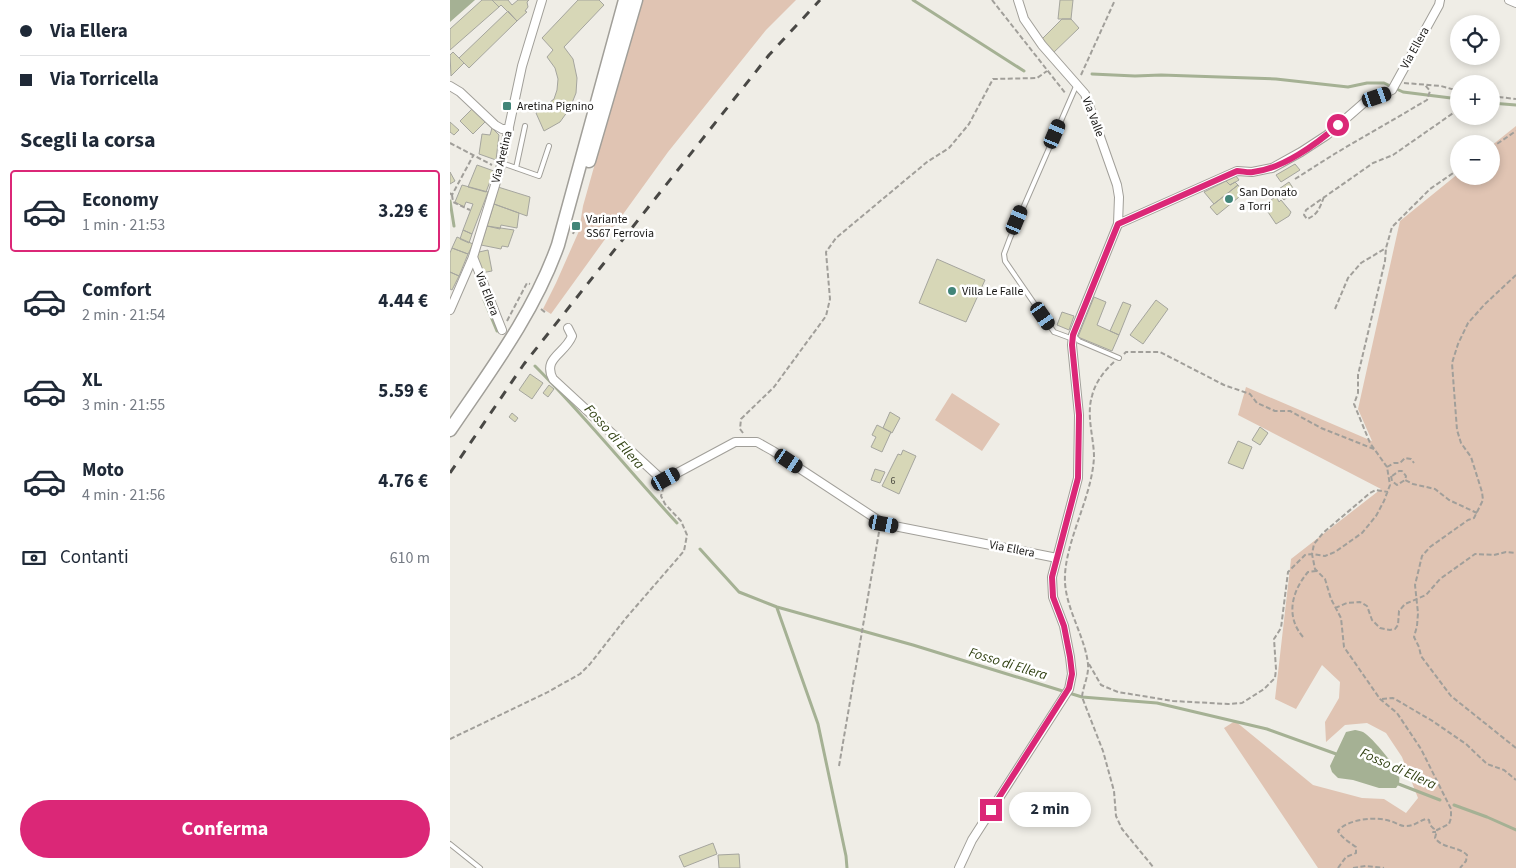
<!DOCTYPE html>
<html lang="it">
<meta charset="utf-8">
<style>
:root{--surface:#fff;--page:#f6f6f7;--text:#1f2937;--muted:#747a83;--line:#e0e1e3;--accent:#db2777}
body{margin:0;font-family:"Source Sans 3",sans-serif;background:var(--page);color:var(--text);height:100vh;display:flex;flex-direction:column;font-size:19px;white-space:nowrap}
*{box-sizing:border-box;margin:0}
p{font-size:16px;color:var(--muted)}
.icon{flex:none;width:28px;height:28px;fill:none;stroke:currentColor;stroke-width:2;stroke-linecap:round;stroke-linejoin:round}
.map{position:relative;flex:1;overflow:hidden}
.drawer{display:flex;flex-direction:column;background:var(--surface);width:450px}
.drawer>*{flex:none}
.top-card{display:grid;align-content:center;height:110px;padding:0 20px;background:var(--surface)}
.fabs{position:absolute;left:1000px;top:15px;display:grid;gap:10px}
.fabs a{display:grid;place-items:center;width:50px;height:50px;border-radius:50%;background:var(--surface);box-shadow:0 2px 8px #0003;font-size:25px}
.end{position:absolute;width:22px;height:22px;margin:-11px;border:6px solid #db2777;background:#fff;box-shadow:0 0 0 2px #fff}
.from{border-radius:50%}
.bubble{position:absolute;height:35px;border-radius:18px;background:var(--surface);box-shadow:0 2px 8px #0003;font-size:16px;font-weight:700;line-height:35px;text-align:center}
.car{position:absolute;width:15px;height:30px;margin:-15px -8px;border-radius:6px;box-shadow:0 0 4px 1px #0007;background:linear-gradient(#222 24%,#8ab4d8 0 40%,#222 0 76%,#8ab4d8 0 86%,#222 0)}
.top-card b{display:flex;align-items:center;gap:18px;height:48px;font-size:19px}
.top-card b+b{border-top:1px solid var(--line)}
.top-card i{width:12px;height:12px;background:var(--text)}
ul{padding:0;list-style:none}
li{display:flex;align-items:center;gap:15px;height:82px;margin:0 10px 8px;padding:0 10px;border:2px solid transparent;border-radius:5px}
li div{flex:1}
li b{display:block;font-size:19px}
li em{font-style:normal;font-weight:700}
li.selected{border-color:var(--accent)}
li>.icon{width:45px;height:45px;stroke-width:1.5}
h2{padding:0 20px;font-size:22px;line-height:60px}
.pay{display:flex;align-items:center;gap:12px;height:55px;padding:0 20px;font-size:19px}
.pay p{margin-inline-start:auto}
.cta{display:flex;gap:10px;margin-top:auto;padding:10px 20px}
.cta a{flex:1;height:58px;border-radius:30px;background:var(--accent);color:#fff;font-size:20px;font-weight:700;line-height:58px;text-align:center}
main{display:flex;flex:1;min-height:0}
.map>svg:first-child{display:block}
.green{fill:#e0c4b3}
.water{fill:#a5b194}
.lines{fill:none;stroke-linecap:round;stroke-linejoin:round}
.stream{stroke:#a5b194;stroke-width:3}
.building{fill:#d7d7b7;stroke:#a5a59e}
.service-casing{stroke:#a19f99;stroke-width:6}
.minor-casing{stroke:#a19f99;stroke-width:10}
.primary-casing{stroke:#a19f99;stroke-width:15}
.path{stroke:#a19f9a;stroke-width:2;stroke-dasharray:5 2.5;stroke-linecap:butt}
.service{stroke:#fff;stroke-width:4}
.minor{stroke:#fff;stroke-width:8}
.primary{stroke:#fff;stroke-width:12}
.rail{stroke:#494845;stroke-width:3;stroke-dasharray:9 9;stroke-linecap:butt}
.route{stroke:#db2777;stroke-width:6}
.poi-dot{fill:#418579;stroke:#fff;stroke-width:2}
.labels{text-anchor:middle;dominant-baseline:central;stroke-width:5;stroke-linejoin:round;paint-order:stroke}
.number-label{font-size:10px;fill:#48473e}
.street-label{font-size:12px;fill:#181715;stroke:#fff}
.poi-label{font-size:12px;fill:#181715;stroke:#fff;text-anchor:start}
.water-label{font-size:14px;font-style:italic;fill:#334315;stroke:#fff}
</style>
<main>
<section class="drawer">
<div class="top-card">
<b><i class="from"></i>Via Ellera</b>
<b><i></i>Via Torricella</b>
</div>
<h2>Scegli la corsa</h2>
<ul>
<li class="selected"><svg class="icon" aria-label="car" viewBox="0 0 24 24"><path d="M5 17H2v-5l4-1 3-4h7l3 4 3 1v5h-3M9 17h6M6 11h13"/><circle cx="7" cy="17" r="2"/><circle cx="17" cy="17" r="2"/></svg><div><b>Economy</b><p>1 min · 21:53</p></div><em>3.29 €</em></li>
<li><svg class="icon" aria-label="car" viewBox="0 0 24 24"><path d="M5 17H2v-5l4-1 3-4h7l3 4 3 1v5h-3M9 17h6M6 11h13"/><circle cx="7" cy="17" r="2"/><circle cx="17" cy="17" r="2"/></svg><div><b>Comfort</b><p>2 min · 21:54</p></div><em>4.44 €</em></li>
<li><svg class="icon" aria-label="car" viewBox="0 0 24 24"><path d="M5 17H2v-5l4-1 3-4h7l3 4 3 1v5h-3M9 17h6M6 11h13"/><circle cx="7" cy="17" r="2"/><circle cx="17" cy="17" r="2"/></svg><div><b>XL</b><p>3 min · 21:55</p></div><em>5.59 €</em></li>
<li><svg class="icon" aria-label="car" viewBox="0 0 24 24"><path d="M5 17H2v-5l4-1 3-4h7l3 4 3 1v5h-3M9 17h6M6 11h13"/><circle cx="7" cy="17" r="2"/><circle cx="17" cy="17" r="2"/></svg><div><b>Moto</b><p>4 min · 21:56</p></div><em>4.76 €</em></li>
</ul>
<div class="pay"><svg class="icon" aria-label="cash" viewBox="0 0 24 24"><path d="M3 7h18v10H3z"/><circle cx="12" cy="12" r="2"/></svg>Contanti<p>610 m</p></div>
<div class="cta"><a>Conferma</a></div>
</section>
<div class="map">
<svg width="1066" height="868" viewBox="0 0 1066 868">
<rect width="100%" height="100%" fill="#efede6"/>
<path class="green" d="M191 0H346L316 30 218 152 101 314 93 309 106 283 129 231 133 206Z
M1066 126V868H868L774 728 785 721 863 785 912 798 934 799 956 813 968 798 952 757 936 733 917 723 895 725 876 742 875 722 889 698 890 682 872 665 846 709 825 699 841 559 931 489 788 415 796 387 922 441 908 409 950 221 1009 173V176H1041V146Z
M502 393 550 424 532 451 485 420Z"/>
<path class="water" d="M0 0H25L0 22Z
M905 730C907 730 910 731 913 732 921 736 948 768 949 776 950 781 949 784 946 788H929L903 780 888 778 882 772 880 766 896 732Z"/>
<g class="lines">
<path class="stream" d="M463 0 574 71
M642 74 685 76 711 75 826 79 898 87 917 83H934L953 92 1009 99
M1041 103 1066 105
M0 201 4 226
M34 300 47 331
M85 366C135 416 179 471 227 523
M250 549 289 592 327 607 463 645 632 697 707 703 817 729 889 755
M327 608 368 724 396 856 397 868
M946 783 990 800
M1004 805 1037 817 1066 830"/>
</g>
<path class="building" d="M32 0H42L49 7 0 50V29Z
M42 0H58L62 5 68 0H79L77 2 78 7 75 11 77 12 67 21 51 5 49 7Z
M128 0H149L154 5 114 47 123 59 127 78 126 93 120 108 110 122 94 131 86 113 104 99 107 90 108 79 105 68 97 57 103 50 92 38Z
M610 0H623L621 19H608Z
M58 11 67 21 19 68 9 58Z
M612 19H621L629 28 602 54 591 40Z
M3 52 14 63 1 76 0 55Z
M22 109 35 122 23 134 10 121Z
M0 122 9 130 4 135 0 132Z
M42 128 49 135 46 160 29 154 32 134 40 135Z
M845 164 850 170 831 182 826 175Z
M27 165 44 171 36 192 18 187Z
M0 172 5 181 0 184Z
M786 176 789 180 780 185 776 181Z
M776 181 780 185 785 182 788 185 764 204 754 192Z
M839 182 845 191 834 200 826 191Z
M12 185 38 192 22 234 13 230 23 204 16 202 14 207 5 202Z
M788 185 794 193 767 215 760 207Z
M48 187 80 197 77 216 44 204Z
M826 196 829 202 831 200 841 212 839 216 826 224 814 206Z
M44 204 69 213 67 228 51 225 50 229 37 226Z
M37 226 64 230 58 247 52 246 51 249 31 245Z
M13 230 22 234 19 243 10 239Z
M7 237 23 244 18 254 2 248Z
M2 248 18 254 9 276 0 272V253Z
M38 250 42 271 31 273 27 257 29 252Z
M487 259 535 280 516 322 469 303Z
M0 272 9 276 2 290 0 289Z
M644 297 656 302 647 325 669 335 662 351 628 337Z
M706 300 718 309 693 344 680 335Z
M673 302 681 305 669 335 660 331Z
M612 312 624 316 619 330 607 325Z
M80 374 93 383 82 399 69 390Z
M99 385 104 389 98 397 93 393Z
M440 412 450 418 442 433 433 428Z
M62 413 68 418 65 422 59 417Z
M427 425 441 432 432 452 421 447 426 437 422 435Z
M810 427 818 433 810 445 802 440Z
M788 441 802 447 793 469 778 463Z
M453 450 466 456 449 494 432 486 448 454 451 455Z
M425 469 435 472 430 483 421 480Z
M263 843 267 854 234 867 229 856Z
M289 854 290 868H269L268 855Z"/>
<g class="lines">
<g class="service-casing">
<path id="service" d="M52 163 89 176 99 146
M66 168 75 126
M623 335 629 341 669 358
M623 339 604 332 555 261 554 254 560 238 627 84
M0 844 30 868"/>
</g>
<g class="minor-casing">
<path id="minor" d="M1059 0 1066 3
M0 86 10 92 45 125 52 129H59
M668 224 787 171 802 172 822 168 851 152 877 135 916 101 942 90 989 5 990 0
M23 257 52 330
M0 310 23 257 50 169 72 66 92 0
M118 328 122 336C115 354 92 358 103 379L208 476 216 479 285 442H307L323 451 434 524 607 558
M509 868 522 840 619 689 622 674 620 657 614 626 603 597 602 577 628 478 629 415 622 345 623 335 668 224 669 197 667 185 635 94 592 45 574 19 568 0"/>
</g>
<g class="primary-casing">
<path id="primary" d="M139 161 186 0
M0 430C40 371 84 313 108 245L175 0"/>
</g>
<path class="path" d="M542 0 616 94
M631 75 665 0
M954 83 991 86 1009 91
M1041 96 1066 99
M0 143 42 165
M1041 148 1066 131
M1009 169 980 189 942 227 936 248 935 261 908 375V393L904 404 920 443 937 467 940 485 934 501 926 516 912 533 885 552 875 556 862 554 865 569 875 579 881 599 891 618 894 647 930 699 947 713 971 749 1001 809V818L999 824 987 830 985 838C993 849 1008 846 1017 855L1016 861 1010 868
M845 179 886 153 977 100 980 91 975 85
M0 193 2 195 23 156
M2 195 3 202 20 210
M874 197C870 207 868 215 857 219L854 215 856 210 923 163 943 155 1009 109
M123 234 126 226
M1066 275 1035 304 1018 323 1008 344 1002 363 1007 430 1011 443 1021 457 1032 492 1033 500 1024 518 1018 520 980 547 972 556 965 585 968 613 967 626 964 637 969 647 971 656 1001 696 1066 748
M91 309 96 313
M885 309 898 278 911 263 936 248
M57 321 77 283 80 284
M674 354 676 352H710L774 385 800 394 807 403 825 411H840L871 428 924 449
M664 362C654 371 645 383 642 396 636 416 644 438 644 457 642 499 613 544 615 583 617 611 635 637 638 664 639 676 633 686 632 697L653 751 664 791 666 816 672 829 704 868
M293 433 290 429 291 419 324 387 376 316 380 299 376 252 386 238 477 162 499 148 519 124 543 79 587 78 597 71
M937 467 944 463H950L955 458 961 459 964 463
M941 476 942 481 947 485 955 480
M942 476 949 471H952L956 476 955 480 963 484 985 489 999 500 1027 513
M885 608 897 603 910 602 917 606 922 620 930 628 940 630 945 629 948 625 949 611 955 604 976 595 990 579 1025 554 1044 555 1056 552 1066 553
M853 637C835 616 842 591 858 572L867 571
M639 664 651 685 668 692 723 701 778 704 792 703 814 689 825 678 826 669 824 639 831 628 838 572 855 555 862 554 864 544 873 533 920 493 926 490 938 492
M932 699 943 698 981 720 1016 744 1037 764 1054 770 1066 780
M0 739 96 693 130 674 140 664 176 618 234 551 237 535 231 521 215 504 211 496 214 486
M389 766 429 532
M888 868 896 857 906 853V847C899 842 892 838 888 831 897 819 927 816 940 821 945 822 950 826 954 826 964 827 968 821 976 819L979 820 980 825 984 829 983 832H986
M903 868 916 866 934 868"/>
<use href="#service" class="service"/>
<use href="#minor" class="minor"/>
<use href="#primary" class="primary"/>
<path class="rail" d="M0 473 74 364 319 55 370 0"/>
</g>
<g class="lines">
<path class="route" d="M541 810 619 688 622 674 620 657 614 626 603 597 602 577 628 478 629 415 622 345 623 335 668 224 787 171C792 171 798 173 803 172 832 169 867 144 888 125"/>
</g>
<g class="poi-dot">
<rect x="52" y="101" width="10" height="10" rx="2.5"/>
<circle cx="779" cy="199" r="5"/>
<rect x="121" y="221" width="10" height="10" rx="2.5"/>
<circle cx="502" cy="291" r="5"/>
</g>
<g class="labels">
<g class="number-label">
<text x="443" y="481">6</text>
</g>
<g class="street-label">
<text transform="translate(965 48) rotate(-61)">Via Ellera</text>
<text transform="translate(643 117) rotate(69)">Via Valle</text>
<text transform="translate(52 157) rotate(-76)">Via Aretina</text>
<text transform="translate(37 294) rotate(69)">Via Ellera</text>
<text transform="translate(562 549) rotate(11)">Via Ellera</text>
</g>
<g class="poi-label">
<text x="67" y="106">Aretina Pignino</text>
<text x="789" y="192">San Donato<tspan x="789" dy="14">a Torri</tspan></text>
<text x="136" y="219">Variante<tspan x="136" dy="14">SS67 Ferrovia</tspan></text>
<text x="512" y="291">Villa Le Falle</text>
</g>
<g class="water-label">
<text transform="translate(164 437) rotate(48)">Fosso di Ellera</text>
<text transform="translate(558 664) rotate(17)">Fosso di Ellera</text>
<text transform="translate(948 769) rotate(24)">Fosso di Ellera</text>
</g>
</g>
</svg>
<div class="fabs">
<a><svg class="icon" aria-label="locate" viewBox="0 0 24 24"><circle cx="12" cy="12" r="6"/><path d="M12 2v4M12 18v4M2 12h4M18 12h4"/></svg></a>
<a>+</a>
<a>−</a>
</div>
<i class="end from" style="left:888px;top:125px"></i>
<i class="end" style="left:541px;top:810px"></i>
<div class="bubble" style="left:559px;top:792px;width:82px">2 min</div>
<i class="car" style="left:927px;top:97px;rotate:71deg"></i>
<i class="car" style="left:605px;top:134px;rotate:23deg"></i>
<i class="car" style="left:567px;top:220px;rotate:23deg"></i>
<i class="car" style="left:593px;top:316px;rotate:145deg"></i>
<i class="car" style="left:339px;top:461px;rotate:124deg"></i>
<i class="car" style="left:216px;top:479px;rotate:61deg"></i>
<i class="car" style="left:434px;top:524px;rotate:101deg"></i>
</div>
</main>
